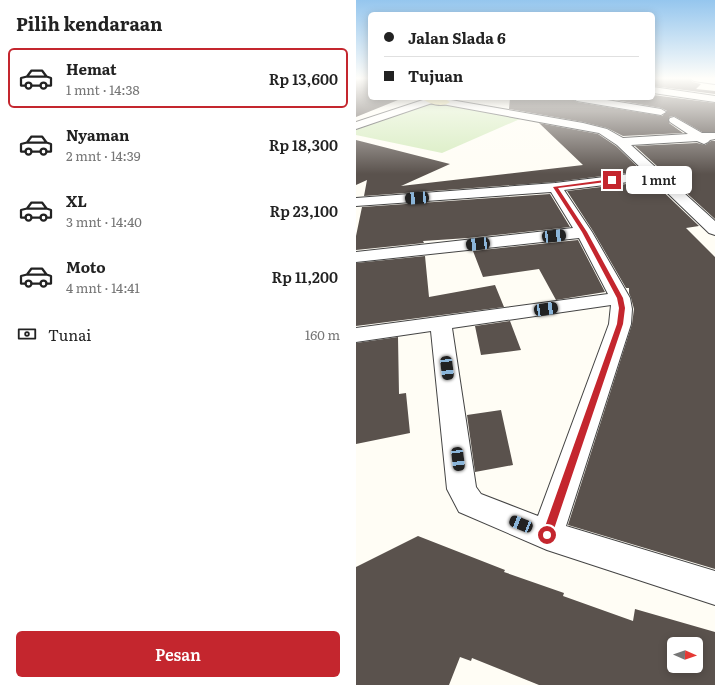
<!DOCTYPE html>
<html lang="id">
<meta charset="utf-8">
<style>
:root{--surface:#fff;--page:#f6f6f6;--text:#222;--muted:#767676;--line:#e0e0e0;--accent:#c4262e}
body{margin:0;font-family:Literata,serif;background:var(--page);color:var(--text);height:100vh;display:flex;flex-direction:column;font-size:15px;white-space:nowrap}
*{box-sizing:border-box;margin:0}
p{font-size:13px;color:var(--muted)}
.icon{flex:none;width:22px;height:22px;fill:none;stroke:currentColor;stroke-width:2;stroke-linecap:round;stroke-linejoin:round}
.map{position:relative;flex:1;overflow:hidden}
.side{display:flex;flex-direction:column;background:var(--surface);width:356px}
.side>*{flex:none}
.hud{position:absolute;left:12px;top:12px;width:287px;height:88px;border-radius:6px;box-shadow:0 2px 10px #0003;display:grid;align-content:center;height:88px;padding:0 16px;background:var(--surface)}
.needle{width:26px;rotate:92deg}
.buttons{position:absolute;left:311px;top:637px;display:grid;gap:8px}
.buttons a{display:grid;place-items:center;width:36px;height:36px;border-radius:6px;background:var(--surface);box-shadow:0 2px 10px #0003;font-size:20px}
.end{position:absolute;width:18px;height:18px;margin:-9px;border:5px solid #c4262e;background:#fff;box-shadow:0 0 0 2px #fff}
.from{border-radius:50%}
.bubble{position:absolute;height:28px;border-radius:6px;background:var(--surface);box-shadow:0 2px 10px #0003;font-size:13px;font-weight:600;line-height:28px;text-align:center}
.car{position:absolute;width:12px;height:24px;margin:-12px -6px;border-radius:5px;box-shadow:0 0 3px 1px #0007;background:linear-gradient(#222 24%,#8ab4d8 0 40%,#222 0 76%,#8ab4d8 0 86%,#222 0)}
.hud b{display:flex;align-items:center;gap:14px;height:38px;font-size:15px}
.hud b+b{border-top:1px solid var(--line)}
.hud i{width:10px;height:10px;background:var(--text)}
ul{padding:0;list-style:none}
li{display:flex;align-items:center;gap:12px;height:60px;margin:0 8px 6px;padding:0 8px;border:2px solid transparent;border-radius:6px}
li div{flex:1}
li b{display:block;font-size:15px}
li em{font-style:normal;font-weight:600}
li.on{border-color:var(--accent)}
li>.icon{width:36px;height:36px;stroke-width:1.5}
h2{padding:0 16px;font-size:18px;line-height:48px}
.pay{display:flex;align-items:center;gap:10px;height:44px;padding:0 16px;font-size:15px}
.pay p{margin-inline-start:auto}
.action{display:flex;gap:8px;margin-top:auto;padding:8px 16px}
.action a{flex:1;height:46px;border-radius:6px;background:var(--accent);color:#fff;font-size:16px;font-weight:600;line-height:46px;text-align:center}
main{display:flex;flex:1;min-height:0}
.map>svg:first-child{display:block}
.green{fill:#d5ebbd}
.building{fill:#5a524d;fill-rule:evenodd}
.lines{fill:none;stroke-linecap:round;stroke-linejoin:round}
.street-casing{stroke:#444;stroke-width:2}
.secondary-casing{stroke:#333;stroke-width:2}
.street{fill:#fff;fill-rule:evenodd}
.secondary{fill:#fff6b0;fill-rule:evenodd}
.route{fill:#c4262e}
</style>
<main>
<section class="side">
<h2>Pilih kendaraan</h2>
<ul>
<li class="on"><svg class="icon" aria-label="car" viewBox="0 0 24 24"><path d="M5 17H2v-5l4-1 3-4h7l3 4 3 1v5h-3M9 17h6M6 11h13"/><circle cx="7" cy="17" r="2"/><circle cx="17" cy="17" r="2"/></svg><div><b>Hemat</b><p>1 mnt · 14:38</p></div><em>Rp 13,600</em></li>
<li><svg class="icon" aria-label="car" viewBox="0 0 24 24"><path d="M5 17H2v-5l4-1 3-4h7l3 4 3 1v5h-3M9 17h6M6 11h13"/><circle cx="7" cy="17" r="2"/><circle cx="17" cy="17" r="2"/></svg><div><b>Nyaman</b><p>2 mnt · 14:39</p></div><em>Rp 18,300</em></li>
<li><svg class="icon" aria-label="car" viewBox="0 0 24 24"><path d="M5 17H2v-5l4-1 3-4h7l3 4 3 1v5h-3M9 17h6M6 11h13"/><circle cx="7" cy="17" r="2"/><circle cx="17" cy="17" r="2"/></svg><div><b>XL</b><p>3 mnt · 14:40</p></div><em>Rp 23,100</em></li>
<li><svg class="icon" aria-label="car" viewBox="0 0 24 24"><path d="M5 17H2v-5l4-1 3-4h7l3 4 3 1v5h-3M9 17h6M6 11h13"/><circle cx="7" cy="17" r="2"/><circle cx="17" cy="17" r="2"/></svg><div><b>Moto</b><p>4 mnt · 14:41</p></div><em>Rp 11,200</em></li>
</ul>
<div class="pay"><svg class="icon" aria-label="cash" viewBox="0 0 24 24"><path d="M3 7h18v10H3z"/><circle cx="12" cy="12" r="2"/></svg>Tunai<p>160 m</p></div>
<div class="action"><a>Pesan</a></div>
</section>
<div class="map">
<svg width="359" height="685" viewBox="0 0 359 685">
<rect width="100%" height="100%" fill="#fffdf5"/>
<path class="green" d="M75 101 164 119 86 153 0 135V130Z"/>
<path class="building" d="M0 78H14V98H47L0 117Z
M297 78H333L337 82 345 84 340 89 359 91V94L297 86Z
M297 95 359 103V132H346L318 116 313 117V123L327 133 267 136 251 128 227 122 153 109 154 98H215L221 102 306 116 311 111 305 108 248 98H297Z
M183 123 242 134 260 146 286 171 199 182 8 196 11 180 0 185V140L94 164 45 186 227 165Z
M355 141H359V219L279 146 341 143 349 145Z
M296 181 343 226 330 228 359 257V569L212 525 276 324 278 309 275 298 273 293V288H270L237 231 211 191Z
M194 194 214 227 112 238 67 241 68 243 0 250V236L6 207Z
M222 240 249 292 200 300 183 269 127 277 117 251Z
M69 256 73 297 139 285 148 307 0 326V263Z
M154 321 165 350 125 355 119 326Z
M42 337 43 394 50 393 54 433 0 444V343Z
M145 410 157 465 119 472 111 415Z
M62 536 149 570 148 572 208 593 207 596 277 621 279 609 359 632V685H183L116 658 115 661 104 657 93 685H0V567ZM318 644H340V666H318Z"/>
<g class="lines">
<g class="street-casing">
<path id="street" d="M334 78H359V84L338 81Z
M297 87 359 96V102L297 93Z
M73 98H87L85 100 0 129V122Z
M216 98H239L305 109 310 112 305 115 221 101Z
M89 99 227 123 251 129 267 138 332 134 314 122 313 120 314 118 318 117 346 133H359V139L354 140 352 142 348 144 341 141 275 145 359 221V235L353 233 297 179 208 190 236 232 274 298 276 309 275 324 210 526 359 571V605L191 550 103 512 91 489 75 331 0 342V328L252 294 223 238 0 262V252L217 228 195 192 0 206V198L199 183 289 172 261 145 243 133 86 104 84 102ZM255 305 253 324 182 516 125 494 120 487 96 328Z"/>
</g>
<g class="secondary-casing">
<path id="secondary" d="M66 98 89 99 94 102C88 108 71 104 66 98Z"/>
</g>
<use href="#street" class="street"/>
<use href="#secondary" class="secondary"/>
</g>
<linearGradient id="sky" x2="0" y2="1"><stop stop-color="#95c6ee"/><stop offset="0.45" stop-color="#fffefa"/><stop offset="1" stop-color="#fffefa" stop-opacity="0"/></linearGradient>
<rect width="359" height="174" fill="url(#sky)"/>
<path class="route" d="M256 179 258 181 202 188 231 232 267 298 269 308 267 324 196 535 194 538 191 539 188 538 186 535 261 324 263 308 261 298 226 232 197 187Z"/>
</svg>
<div class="buttons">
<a><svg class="needle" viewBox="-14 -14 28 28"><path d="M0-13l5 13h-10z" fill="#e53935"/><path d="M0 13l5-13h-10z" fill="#767676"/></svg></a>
</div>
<i class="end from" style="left:191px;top:535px"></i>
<i class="end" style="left:256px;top:180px"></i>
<div class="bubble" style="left:270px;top:166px;width:66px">1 mnt</div>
<i class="car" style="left:61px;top:198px;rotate:266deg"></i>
<i class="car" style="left:198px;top:236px;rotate:84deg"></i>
<i class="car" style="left:122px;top:244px;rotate:264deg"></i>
<i class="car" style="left:190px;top:309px;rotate:82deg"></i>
<i class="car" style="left:91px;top:368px;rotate:173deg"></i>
<i class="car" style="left:102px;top:459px;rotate:173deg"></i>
<i class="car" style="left:165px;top:524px;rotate:292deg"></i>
<div class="hud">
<b><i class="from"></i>Jalan Slada 6</b>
<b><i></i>Tujuan</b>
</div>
</div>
</main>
